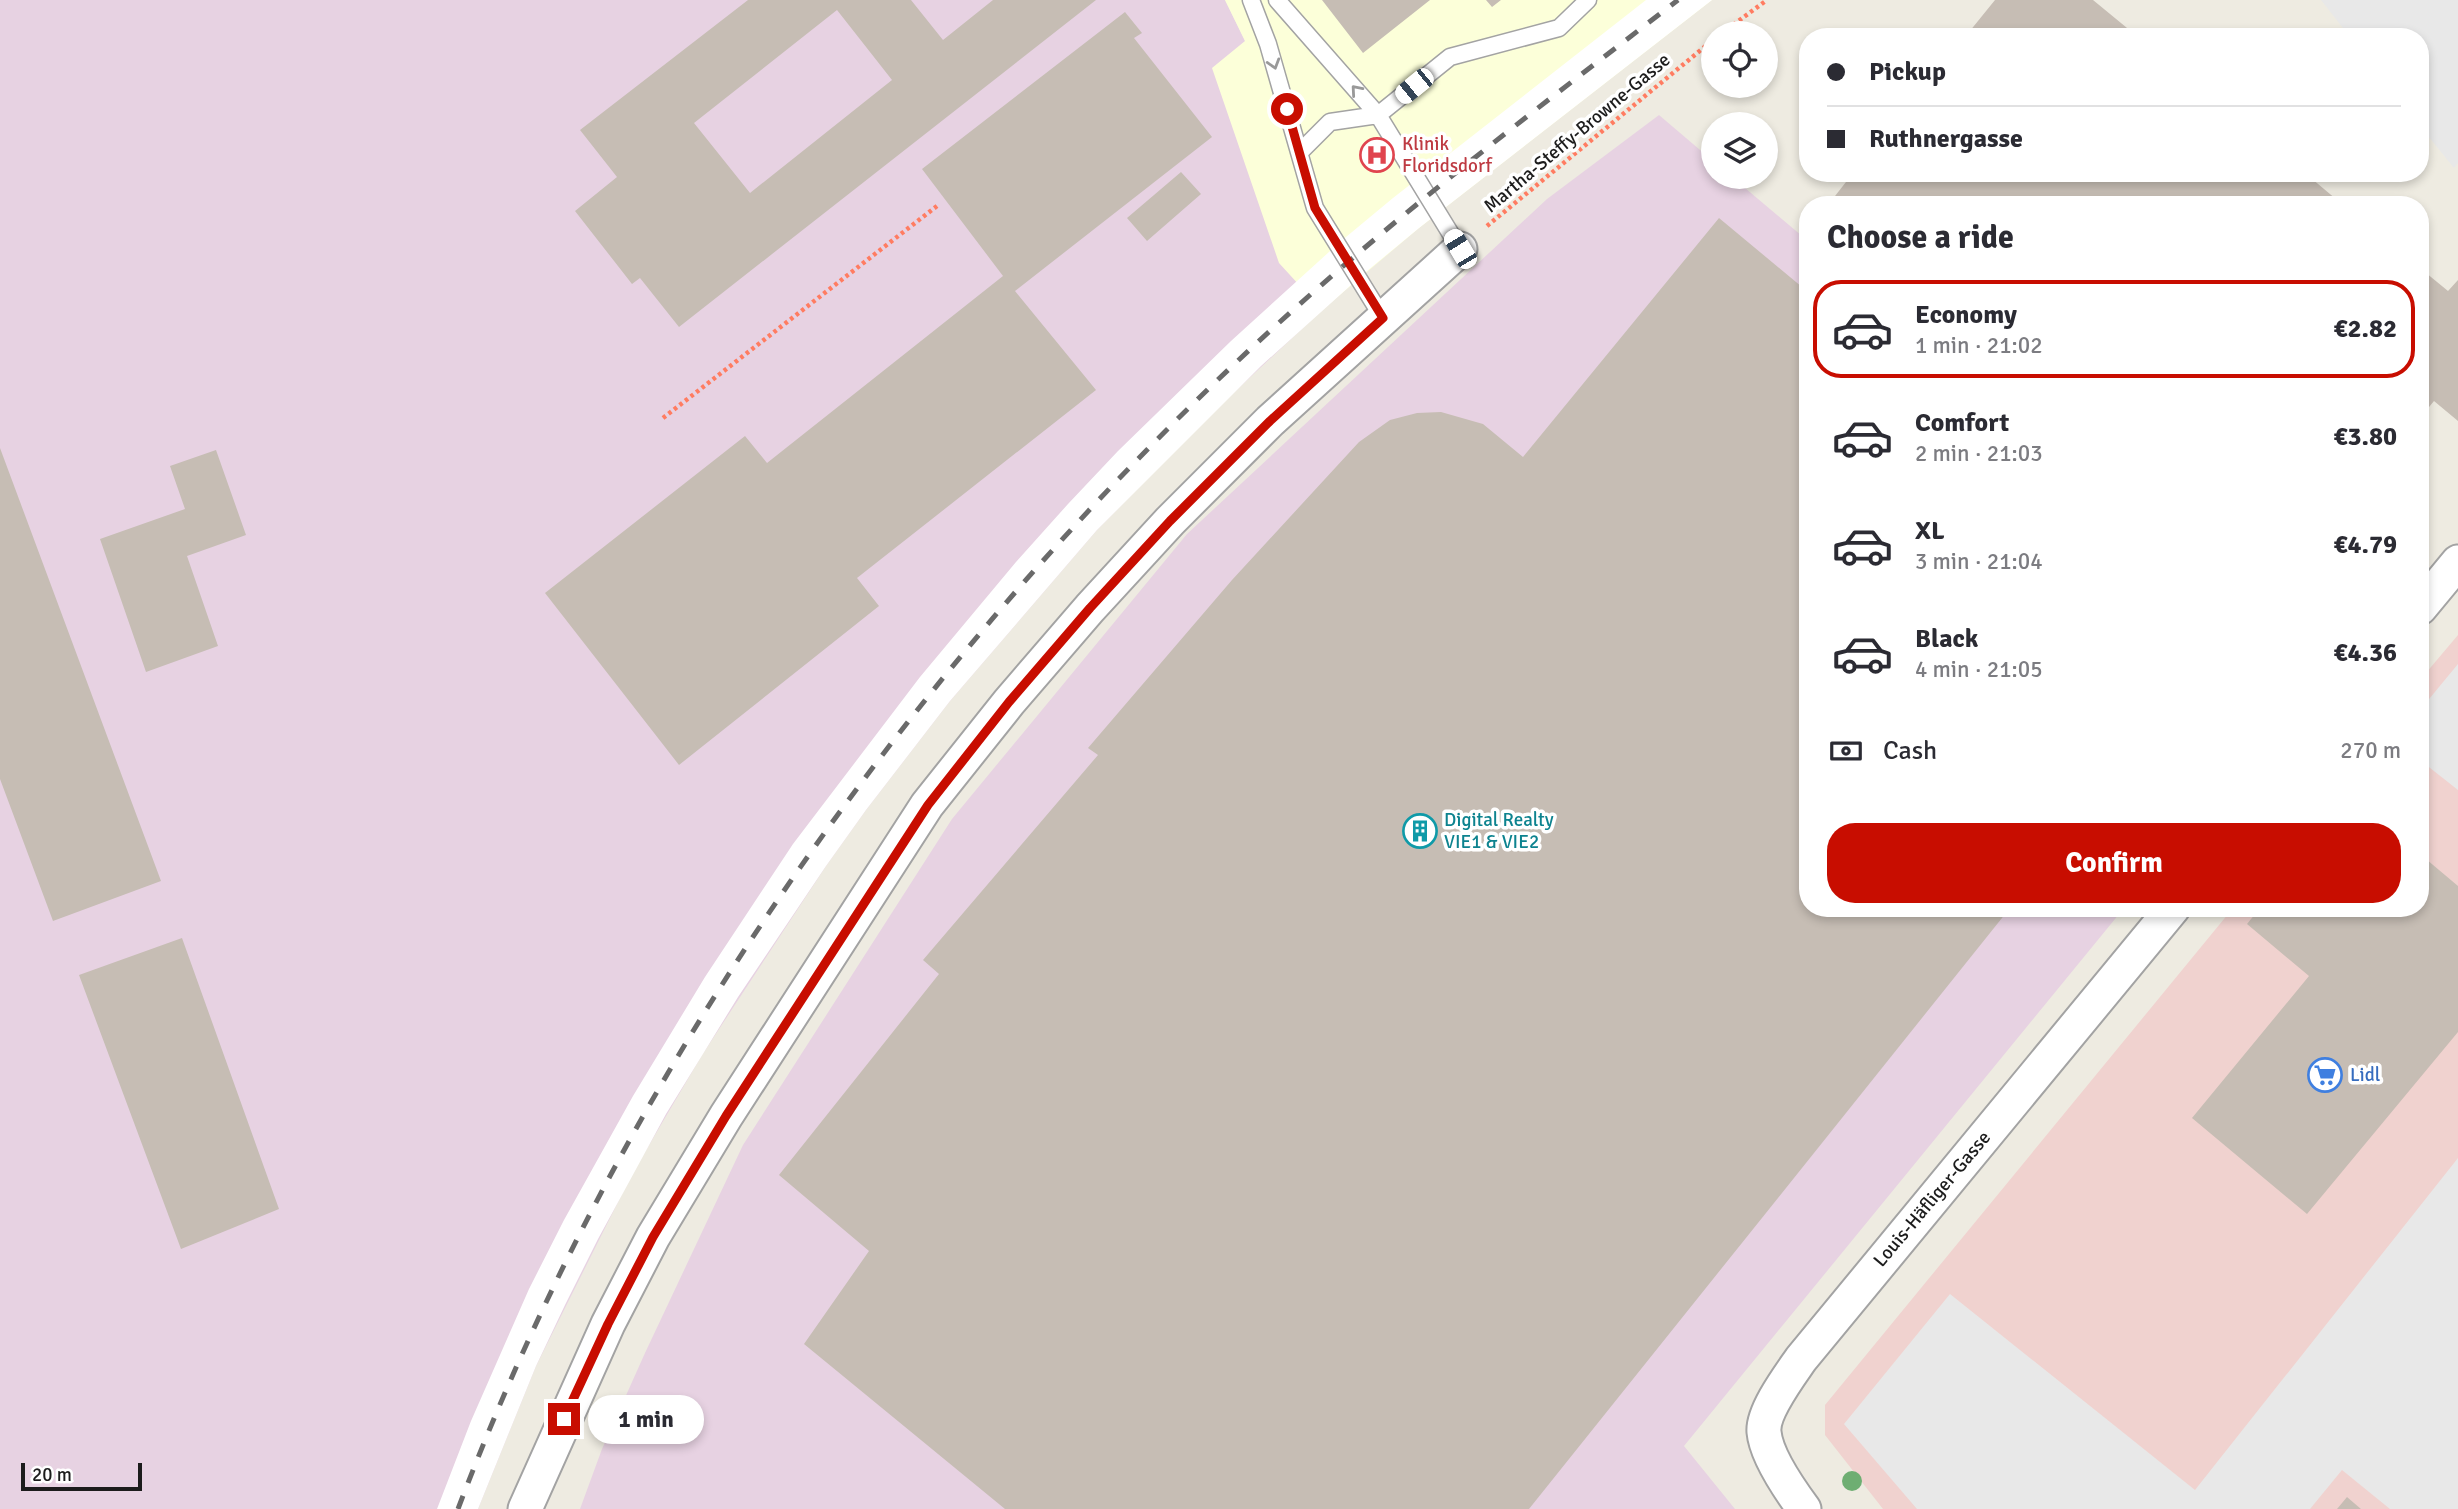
<!DOCTYPE html>
<meta charset="utf-8">
<style>
:root{--surface:#fff;--page:#f2f2f3;--text:#2b2b33;--muted:#7c7c81;--line:#e1e1e2;--accent:#c80d00}
body{margin:0;font-family:Signika,sans-serif;background:var(--page);color:var(--text);height:100vh;display:flex;flex-direction:column;font-size:26px;white-space:nowrap}
*{box-sizing:border-box;margin:0}
p{font-size:23px;color:var(--muted)}
.icon{flex:none;width:38px;height:38px;fill:none;stroke:currentColor;stroke-width:2;stroke-linecap:round;stroke-linejoin:round}
.map{position:relative;flex:1;overflow:hidden}
.drawer{position:absolute;left:1799px;top:196px;width:630px;height:721px;display:flex;flex-direction:column;background:var(--surface);border-radius:28px;box-shadow:0 4px 10px #0003}
.drawer>*{flex:none}
.banner{position:absolute;left:1799px;top:28px;width:630px;height:154px;border-radius:28px;box-shadow:0 4px 10px #0003;display:grid;align-content:center;height:154px;padding:0 28px;background:var(--surface)}
.fabs{position:absolute;left:1701px;top:21px;display:grid;gap:14px}
.fabs a{display:grid;place-items:center;width:77px;height:77px;border-radius:50%;background:var(--surface);box-shadow:0 4px 10px #0003;font-size:35px}
.scale{position:absolute;left:21px;bottom:18px;width:121px;box-sizing:border-box;padding-left:7px;border:4px solid #1c1c1c;border-top:0;font-size:19px;line-height:24px;white-space:nowrap;color:#1c1c1c;-webkit-text-stroke:5px #fff;paint-order:stroke}
.end{position:absolute;width:32px;height:32px;margin:-16px;border:9px solid #c80d00;background:#fff;box-shadow:0 0 0 4px #fff}
.from{border-radius:50%}
.bubble{position:absolute;height:49px;border-radius:24px;background:var(--surface);box-shadow:0 4px 10px #0003;font-size:23px;font-weight:700;line-height:49px;text-align:center}
.car{position:absolute;width:21px;height:42px;margin:-21px -10px;border-radius:9px;box-shadow:0 0 5px 2px #0007;background:linear-gradient(#fff 24%,#345 0 40%,#fff 0 76%,#345 0 86%,#fff 0)}
.banner b{display:flex;align-items:center;gap:24px;height:66px;font-size:26px}
.banner b+b{border-top:2px solid var(--line)}
.banner i{width:18px;height:18px;background:var(--text)}
ul{padding:0;list-style:none}
li{display:flex;align-items:center;gap:21px;height:98px;margin:0 14px 10px;padding:0 14px;border:4px solid transparent;border-radius:28px}
li div{flex:1}
li b{display:block;font-size:26px}
li em{font-style:normal;font-weight:700}
li.on{border-color:var(--accent)}
li>.icon{width:63px;height:63px;stroke-width:1.5}
h2{padding:0 28px;font-size:32px;line-height:84px}
.pay{display:flex;align-items:center;gap:18px;height:77px;padding:0 28px;font-size:26px}
.pay p{margin-inline-start:auto}
.cta{display:flex;gap:14px;margin-top:auto;padding:14px 28px}
.cta a{flex:1;height:80px;border-radius:28px;background:var(--accent);color:#fff;font-size:28px;font-weight:700;line-height:80px;text-align:center}
.map>svg:first-child{display:block}
.commercial{fill:#f0d2cf}
.industrial{fill:#e7d2e2}
.education{fill:#fcffd9}
.parking{fill:#e8e8e8}
.pier{fill:#fff}
.building{fill:#c6bdb4;fill-rule:evenodd}
.lines{fill:none;stroke-linecap:round;stroke-linejoin:round}
.lane-casing{stroke:#a3a3a3;stroke-width:19}
.street-casing{stroke:#a3a3a3;stroke-width:37}
.path{stroke:#ff7c61;stroke-width:4.5;stroke-dasharray:3.5 3.5;stroke-linecap:butt}
.lane{stroke:#fff;stroke-width:16}
.street{stroke:#fff;stroke-width:33}
.rail{stroke:#6a6a6a;stroke-width:5;stroke-dasharray:14 14;stroke-linecap:butt}
.tree{fill:#6eae72}
.oneway{stroke:#999}
.route{stroke:#c80d00;stroke-width:9}
.labels{text-anchor:middle;dominant-baseline:central;stroke-width:7;stroke-linejoin:round;paint-order:stroke}
.street-label{font-size:19px;fill:#1c1c1c;stroke:#fff}
.health-label{font-size:19px;fill:#be3a42;stroke:#fff;text-anchor:start}
.culture-label{font-size:19px;fill:#0d838f;stroke:#fff;text-anchor:start}
.shop-label{font-size:19px;fill:#366cbe;stroke:#fff;text-anchor:start}
</style>
<div class="map">
<svg width="2458" height="1509" viewBox="0 0 2458 1509">
<rect width="100%" height="100%" fill="#eeebe1"/>
<path class="commercial" d="M2458 635V1509H1883L1825 1435V1405L2233 908H2420V680Z"/>
<path class="industrial" d="M0 0H1225L1245 41 1322 310 1212 413 1097 530 950 701 866 810 826 866 702 1055 632 1174 536 1366 478 1509H0Z
M1659 115 1713 161V177H1732L1808 241V908H2124L1684 1446 1735 1509H580L602 1449 645 1353 743 1145 952 819 1187 534 1547 199Z"/>
<path class="education" d="M1225 0H1712L1419 228 1322 310 1279 263 1212 68 1245 41Z"/>
<path class="parking" d="M2321 0H2458V163L2454 168 2420 126V37H2350Z
M2458 664V790L2420 760V710Z
M2458 1158V1509H2390L2342 1470 2310 1509H1917L1844 1424 1950 1294 2195 1490Z"/>
<path class="pier" d="M1646 0H1712L1419 228 1361 276 1261 366 1097 530 950 701 866 810 826 866 738 997 666 1114 598 1239 565 1305 536 1366 478 1509H437L471 1421 529 1289 564 1220 633 1096 705 977 793 844 920 677 1016 562 1068 504 1118 451 1231 341 1340 242 1393 198Z"/>
<path class="building" d="M748 0H911L943 40 993 0H1096L679 327 640 278 632 284 575 211 617 177 580 130ZM837 10 892 80 750 193 694 123Z
M1322 0H1430L1363 53Z
M1486 0H1501L1492 7Z
M1995 0H2093L2138 37H1965Z
M1125 12 1142 33 1134 38 1212 137 1015 291 1096 390 857 578 879 606 679 765 545 593 745 436 767 463 1003 276 922 169Z
M1181 172 1201 194 1147 241 1127 218Z
M1853 173H2305L2343 205H1828Z
M1719 218 1808 292V908H2010L1529 1509H1005L804 1344 869 1251 779 1175 939 974 923 960 1098 755 1088 748 1232 580 1359 442 1390 420 1417 413 1441 412 1483 424 1523 457Z
M2420 268 2448 291 2458 280V421L2434 401 2420 418Z
M0 448 161 881 53 921 0 779Z
M216 450 246 535 187 556 218 646 146 672 100 539 185 509 170 466Z
M2420 854 2458 886V1032L2307 1214 2192 1118 2309 976 2247 924 2260 908H2420Z
M182 938 279 1209 181 1249 79 975Z
M2347 1497 2361 1509H2337Z"/>
<g class="lines">
<g class="lane-casing">
<path id="lane" d="M1251 0 1268 44 1315 208 1383 318
M1277 0 1378 115 1460 249
M1300 152 1330 122 1378 115 1450 57 1559 28 1588 0"/>
</g>
<g class="street-casing">
<path id="street" d="M2420 608 2458 562
M525 1509 608 1324 653 1237 726 1116 927 805 1009 702 1090 608 1170 521 1270 421 1460 249
M1804 1509C1790 1490 1766 1455 1764 1432 1762 1412 1790 1375 1801 1359L2173 908"/>
</g>
<path class="path" d="M1722 33 1767 0
M1487 226 1713 40
M663 418 937 206"/>
<use href="#lane" class="lane"/>
<use href="#street" class="street"/>
<path class="rail" d="M458 1509C625 1066 922 649 1271 330 1400 212 1539 107 1678 0"/>
</g>
<circle class="tree" cx="1852" cy="1481" r="10"/>
<defs><path id="oneway-chevron" d="M-2-3.5L2.5 0L-2 3.5" fill="none" stroke-width="1.6" stroke-linecap="round" stroke-linejoin="round" transform="scale(1.75)"/></defs>
<g class="oneway">
<use href="#oneway-chevron" transform="translate(1274 64) rotate(73)"/>
<use href="#oneway-chevron" transform="translate(1356 90) rotate(-131)"/>
</g>
<g class="lines">
<path class="route" d="M564 1419 608 1324 653 1237 726 1116 928 805 1009 702 1090 608 1170 521 1270 421 1383 318 1315 208 1287 109"/>
</g>
<defs>
<g id="hospital-ring" transform="scale(1.75)"><circle r="9.5" fill="#fff" stroke="#e0444e" stroke-width="1.5"/><path d="M-5-5h3v3.5h4V-5h3V5h-3V1.5h-4V5h-3Z" fill="#e0444e"/></g>
<g id="building-ring" transform="scale(1.75)"><circle r="9.5" fill="#fff" stroke="#0f9aa8" stroke-width="1.5"/><path d="M-4-6H4V6H1V3H-1V6H-4ZM-2.5-4.3h1.7v1.8h-1.7ZM.8-4.3h1.7v1.8H.8ZM-2.5-1h1.7V.8h-1.7ZM.8-1h1.7V.8H.8Z" fill="#0f9aa8"/></g>
<g id="supermarket-ring" transform="scale(1.75)"><circle r="9.5" fill="#fff" stroke="#3f7fe0" stroke-width="1.5"/><path d="M-6-5.5h2.5l.6 2H6L4.5 2H-2.5L-4.4-4H-6ZM-1.5 3.2a1.3 1.3 0 1 0 .1 0ZM3 3.2a1.3 1.3 0 1 0 .1 0Z" fill="#3f7fe0"/></g>
</defs>
<g fill-rule="evenodd">
<use href="#hospital-ring" x="1377" y="155"/>
<use href="#building-ring" x="1420" y="831"/>
<use href="#supermarket-ring" x="2325" y="1075"/>
</g>
<g class="labels">
<g class="street-label">
<text transform="translate(1577 133) rotate(-40)">Martha-Steffy-Browne-Gasse</text>
<text transform="translate(1932 1199) rotate(-50)">Louis-Häfliger-Gasse</text>
</g>
<g class="health-label">
<text x="1402" y="144">Klinik<tspan x="1402" dy="22">Floridsdorf</tspan></text>
</g>
<g class="culture-label">
<text x="1444" y="820">Digital Realty<tspan x="1444" dy="22">VIE1 &amp; VIE2</tspan></text>
</g>
<g class="shop-label">
<text x="2350" y="1075">Lidl</text>
</g>
</g>
</svg>
<div class="fabs">
<a><svg class="icon" aria-label="locate" viewBox="0 0 24 24"><circle cx="12" cy="12" r="6"/><path d="M12 2v4M12 18v4M2 12h4M18 12h4"/></svg></a>
<a><svg class="icon" aria-label="layers" viewBox="0 0 24 24"><path d="M12 4l9 5-9 5-9-5zM3 14l9 5 9-5"/></svg></a>
</div>
<div class="scale">20 m</div>
<i class="end from" style="left:1287px;top:109px"></i>
<i class="end" style="left:564px;top:1419px"></i>
<div class="bubble" style="left:588px;top:1395px;width:116px">1 min</div>
<i class="car" style="left:1414px;top:86px;rotate:231deg"></i>
<i class="car" style="left:1460px;top:249px;rotate:329deg"></i>
<div class="banner">
<b><i class="from"></i>Pickup</b>
<b><i></i>Ruthnergasse</b>
</div>
<section class="drawer">
<h2>Choose a ride</h2>
<ul>
<li class="on"><svg class="icon" aria-label="car" viewBox="0 0 24 24"><path d="M5 17H2v-5l4-1 3-4h7l3 4 3 1v5h-3M9 17h6M6 11h13"/><circle cx="7" cy="17" r="2"/><circle cx="17" cy="17" r="2"/></svg><div><b>Economy</b><p>1 min · 21:02</p></div><em>€2.82</em></li>
<li><svg class="icon" aria-label="car" viewBox="0 0 24 24"><path d="M5 17H2v-5l4-1 3-4h7l3 4 3 1v5h-3M9 17h6M6 11h13"/><circle cx="7" cy="17" r="2"/><circle cx="17" cy="17" r="2"/></svg><div><b>Comfort</b><p>2 min · 21:03</p></div><em>€3.80</em></li>
<li><svg class="icon" aria-label="car" viewBox="0 0 24 24"><path d="M5 17H2v-5l4-1 3-4h7l3 4 3 1v5h-3M9 17h6M6 11h13"/><circle cx="7" cy="17" r="2"/><circle cx="17" cy="17" r="2"/></svg><div><b>XL</b><p>3 min · 21:04</p></div><em>€4.79</em></li>
<li><svg class="icon" aria-label="car" viewBox="0 0 24 24"><path d="M5 17H2v-5l4-1 3-4h7l3 4 3 1v5h-3M9 17h6M6 11h13"/><circle cx="7" cy="17" r="2"/><circle cx="17" cy="17" r="2"/></svg><div><b>Black</b><p>4 min · 21:05</p></div><em>€4.36</em></li>
</ul>
<div class="pay"><svg class="icon" aria-label="cash" viewBox="0 0 24 24"><path d="M3 7h18v10H3z"/><circle cx="12" cy="12" r="2"/></svg>Cash<p>270 m</p></div>
<div class="cta"><a>Confirm</a></div>
</section>
</div>
